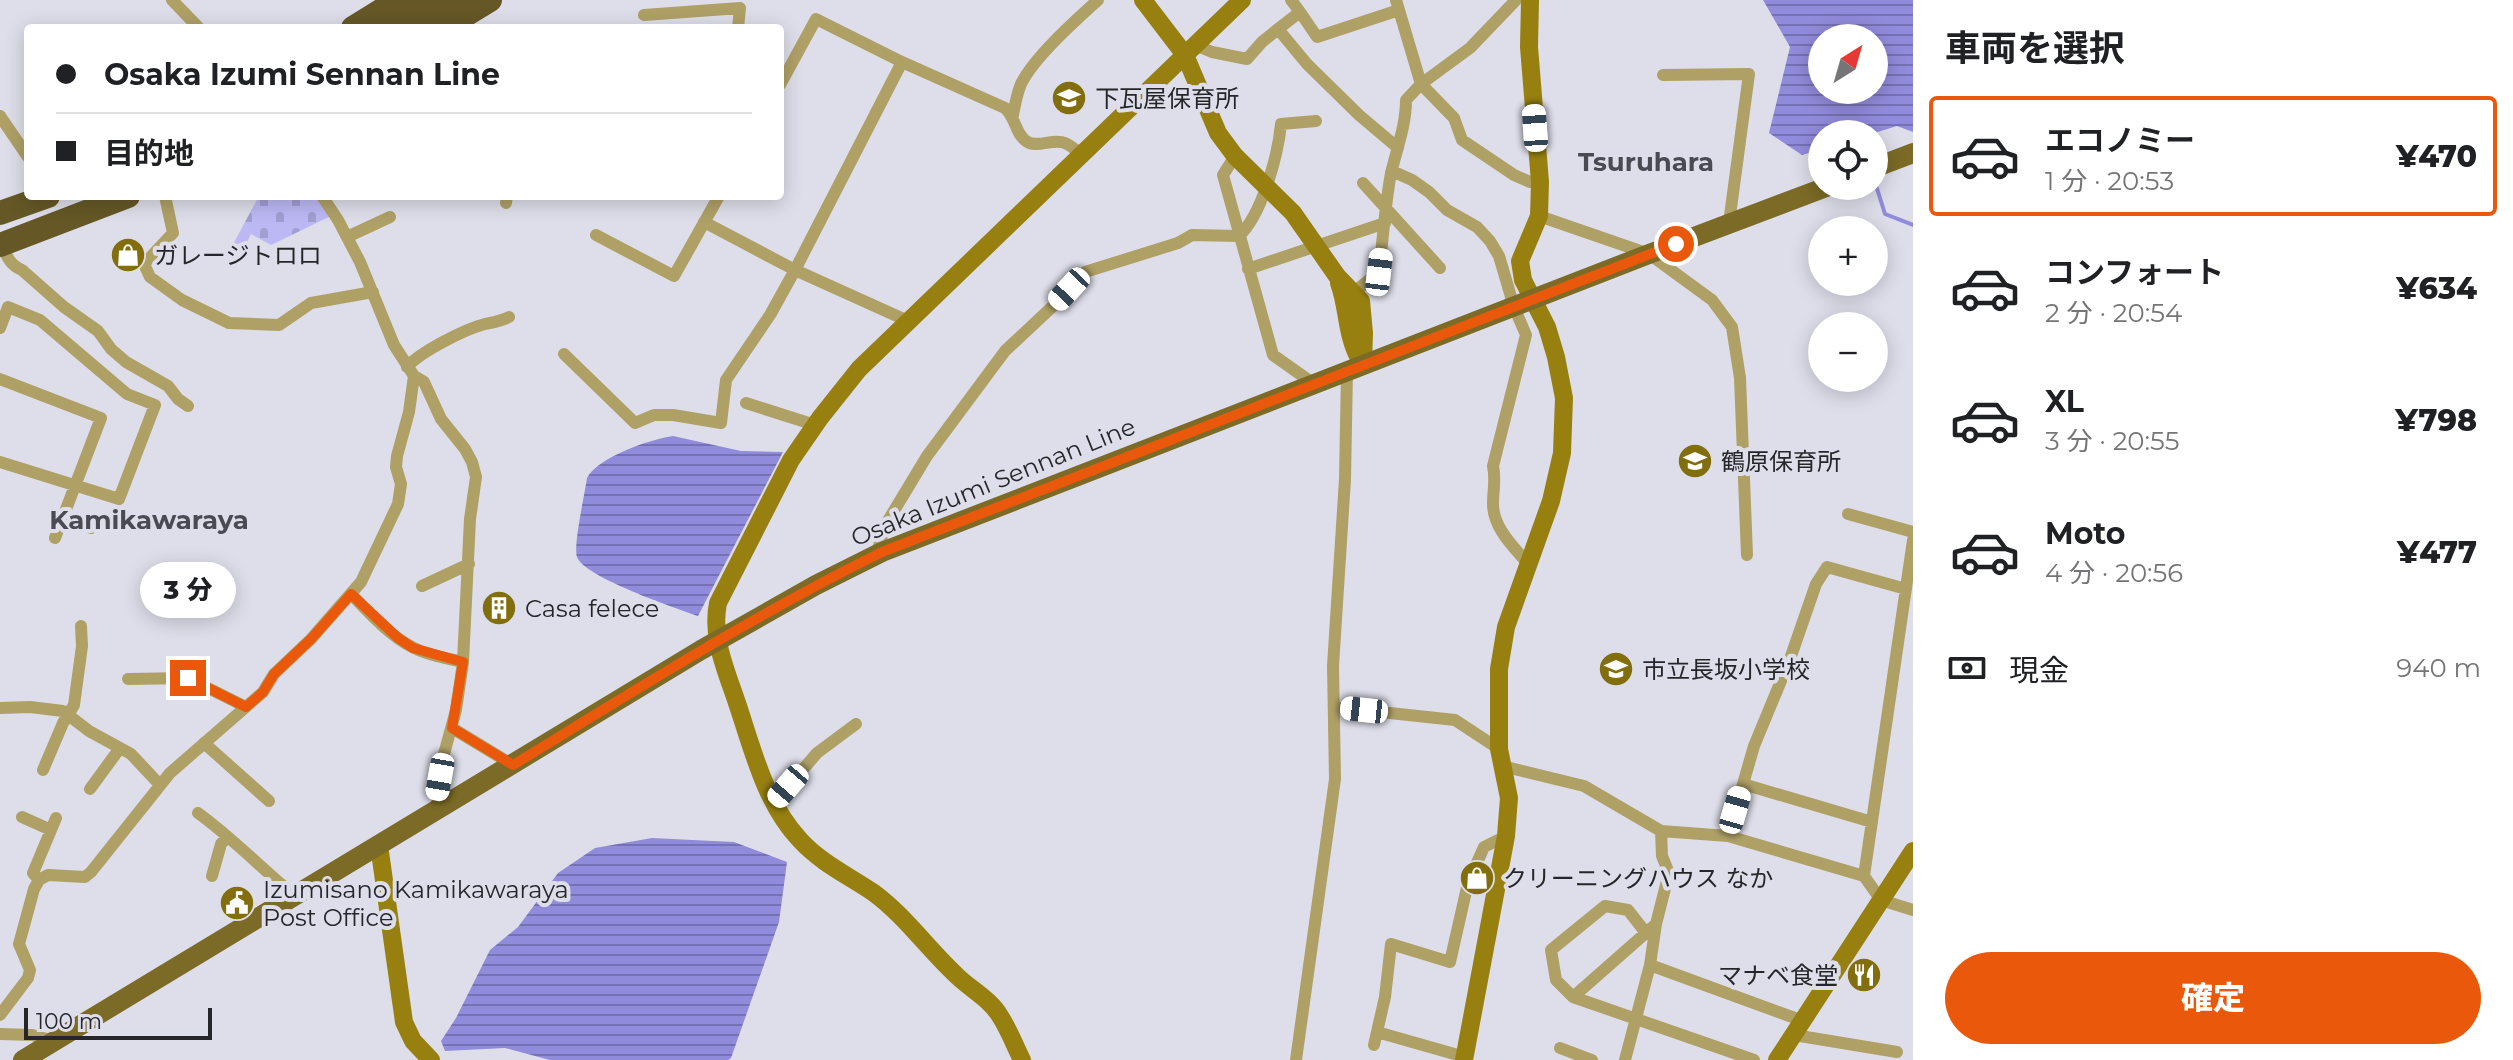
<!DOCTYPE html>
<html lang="ja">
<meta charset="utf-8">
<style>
:root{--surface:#fff;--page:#f6f6f6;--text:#202124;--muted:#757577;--line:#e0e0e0;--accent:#ea580c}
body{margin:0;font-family:Montserrat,"Noto Sans JP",sans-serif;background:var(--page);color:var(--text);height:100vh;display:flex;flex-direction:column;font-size:30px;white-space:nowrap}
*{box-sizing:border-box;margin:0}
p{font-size:26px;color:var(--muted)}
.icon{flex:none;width:44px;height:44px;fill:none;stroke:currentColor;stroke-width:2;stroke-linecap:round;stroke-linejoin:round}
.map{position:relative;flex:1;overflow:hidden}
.drawer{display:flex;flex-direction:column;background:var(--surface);width:600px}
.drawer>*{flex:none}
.guide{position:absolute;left:24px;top:24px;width:760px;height:176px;border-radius:8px;box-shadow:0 4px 20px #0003;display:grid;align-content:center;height:176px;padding:0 32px;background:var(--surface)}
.needle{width:52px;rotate:37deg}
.tools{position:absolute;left:1808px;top:24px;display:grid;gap:16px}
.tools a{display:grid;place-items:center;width:80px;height:80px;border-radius:50%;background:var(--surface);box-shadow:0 4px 20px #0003;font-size:40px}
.scale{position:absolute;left:24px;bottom:20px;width:188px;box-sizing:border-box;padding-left:8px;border:4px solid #26262a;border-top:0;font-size:22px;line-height:28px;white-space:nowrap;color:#26262a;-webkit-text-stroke:6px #dedeea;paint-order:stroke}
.end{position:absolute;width:36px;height:36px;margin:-18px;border:10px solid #ea580c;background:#fff;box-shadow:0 0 0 4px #fff}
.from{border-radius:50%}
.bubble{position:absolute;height:56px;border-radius:28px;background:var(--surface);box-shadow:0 4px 20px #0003;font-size:26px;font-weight:800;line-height:56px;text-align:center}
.car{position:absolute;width:24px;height:48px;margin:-24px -12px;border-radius:10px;box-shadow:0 0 6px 2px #0007;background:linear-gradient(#fff 24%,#345 0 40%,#fff 0 76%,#345 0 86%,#fff 0)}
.guide b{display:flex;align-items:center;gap:28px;height:76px;font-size:30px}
.guide b+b{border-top:2px solid var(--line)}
.guide i{width:20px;height:20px;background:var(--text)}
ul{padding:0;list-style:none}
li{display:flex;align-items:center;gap:24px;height:120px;margin:0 16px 12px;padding:0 16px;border:4px solid transparent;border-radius:8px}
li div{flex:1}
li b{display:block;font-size:30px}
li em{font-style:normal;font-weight:800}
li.active{border-color:var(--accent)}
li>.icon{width:72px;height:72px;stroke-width:1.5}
h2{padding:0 32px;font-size:36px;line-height:96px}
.pay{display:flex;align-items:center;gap:20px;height:88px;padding:0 32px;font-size:30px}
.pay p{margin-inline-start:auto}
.cta{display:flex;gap:16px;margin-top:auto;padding:16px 32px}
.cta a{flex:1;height:92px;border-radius:48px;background:var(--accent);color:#fff;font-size:32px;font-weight:800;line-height:92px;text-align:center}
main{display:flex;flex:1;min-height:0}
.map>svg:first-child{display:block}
.cemetery{fill:url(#cemetery-stones)}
.water{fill:url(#water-rules);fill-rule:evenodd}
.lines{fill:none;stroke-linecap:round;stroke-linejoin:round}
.stream{stroke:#918bdb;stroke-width:4}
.street{stroke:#afa066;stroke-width:12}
.secondary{stroke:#978010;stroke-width:18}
.primary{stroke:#7b6b26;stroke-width:20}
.highway{stroke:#655826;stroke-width:24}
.route{stroke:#ea580c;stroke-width:10}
.labels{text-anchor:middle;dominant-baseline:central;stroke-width:8;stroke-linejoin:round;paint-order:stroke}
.poi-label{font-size:24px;fill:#26262a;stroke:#dedeea;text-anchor:start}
.street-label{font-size:24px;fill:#26262a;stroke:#dedeea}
.neighbourhood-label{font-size:26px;font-weight:bold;fill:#4a4a53;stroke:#dedeea}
</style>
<main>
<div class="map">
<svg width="1913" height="1060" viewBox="0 0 1913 1060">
<defs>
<pattern id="cemetery-stones" width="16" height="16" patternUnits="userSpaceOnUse" patternTransform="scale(2)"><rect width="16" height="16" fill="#bbb8f4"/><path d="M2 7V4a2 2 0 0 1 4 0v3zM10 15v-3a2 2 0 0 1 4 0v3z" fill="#a19ed1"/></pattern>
<pattern id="water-rules" width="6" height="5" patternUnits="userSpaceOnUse" patternTransform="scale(2)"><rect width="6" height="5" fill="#918bdb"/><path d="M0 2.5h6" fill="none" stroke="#7671b2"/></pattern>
</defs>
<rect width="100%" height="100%" fill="#dedeea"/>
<path class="cemetery" d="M259 196H316L331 216 271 245 251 234 240 256 230 250Z"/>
<path class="water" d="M1763 0H1913V132L1897 126 1871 134H1822V149L1802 155 1769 133 1790 47ZM1822 38H1874V90H1822Z
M673 436 741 451 783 452 698 616C675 608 584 577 577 557 573 546 585 493 587 478 598 457 651 439 673 436Z
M652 838 734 842 787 862 779 922 731 1058 728 1060H550L505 1048 445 1051 441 1041 456 1018 490 950 518 927 558 873 595 848Z"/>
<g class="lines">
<path class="stream" d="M1874 179 1885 214 1913 225"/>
<path class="street" d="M172 0 199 28
M1291 0 1300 12 1278 29 1307 64 1359 115 1398 148
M1396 0 1421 84 1454 118 1462 140 1514 175 1530 182H1540
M1300 12 1317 37 1399 10
M644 15 740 8 738 28
M1195 45 1212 52 1247 59 1262 42 1278 29
M1663 75 1749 74 1729 223
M780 85 816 19 902 62 1005 108C1016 118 1015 133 1026 141 1036 149 1053 138 1065 143 1070 145 1076 150 1081 154
M1013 115C1015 105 1017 93 1021 84 1034 57 1076 20 1098 0
M0 116 28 157
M1235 156 1223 175 1273 355 1314 384
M1392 171 1412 180 1429 192 1447 210 1477 227 1490 241 1499 256 1514 307 1526 335 1493 466C1496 480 1493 490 1493 504 1493 528 1514 547 1528 564
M1363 183 1440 268
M165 196 173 233 144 264 150 277 182 300 229 323 279 325 311 303 373 292
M506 203 507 196
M1539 216 1649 254 1712 300 1732 327 1740 378 1747 555
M704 222 795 270 908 321
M596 235 674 276 719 196
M347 237 390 217
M2 245C7 257 10 265 22 270L64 307 98 331 111 349 126 362 168 386 178 399 188 406
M1248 269 1385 223
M1353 293 1379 272C1383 239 1385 205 1391 173 1397 148 1406 125 1406 100L1421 84 1470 48 1516 0
M0 328 8 307 40 320 127 394 155 405 119 499 0 462
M564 354 635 423 654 415H673L721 423 726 380 770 315 795 270 902 62
M407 367C420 352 465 329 485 324 494 322 501 321 509 317
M414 376 424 382 441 419 465 449 472 462 476 477 470 519 463 662 456 710 444 754 436 811
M0 379 101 418 55 538
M746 403 815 425
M1848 514 1913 532
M63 517 91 528
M1913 540 1864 876 1881 900 1913 910
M876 555 886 524 927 456 1005 351 1053 306 1085 272 1178 243 1192 235 1239 236C1262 215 1278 155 1281 124L1316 121
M422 586 469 564
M351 594C369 613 390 636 414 648 429 656 446 658 463 662
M128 679 188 678 246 707
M1334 707 1455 720 1499 749
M0 708 30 707 63 711 89 731 131 754 160 785
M452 728 513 765
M204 743 269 801
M1502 766 1584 786 1661 831 1728 836 1864 876
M43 770 63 723 74 705 82 646 81 626
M1743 784 1872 822
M90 789 120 748
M774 803 817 753 856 724
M198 813C230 836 258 865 288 890L293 897
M22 817 51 830
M1728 836 1754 746 1790 659 1816 584 1827 567 1906 589
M212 876 221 844 227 837
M39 880 33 873 56 818
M1646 933 1628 910 1605 906 1551 950 1556 980 1573 997 1754 1060
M1650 965 1803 1021
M1573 997 1656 924 1669 873 1662 856 1661 831
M0 1015 28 978 30 970 19 944 34 889 39 880 48 875 85 877 91 872 170 773 263 692 274 674 311 639 361 582 398 504 401 484 396 467 397 456 409 412 414 376 394 345 360 262 338 220 322 196
M1377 1032 1465 1057
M0 1034 32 1035 54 1041
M1794 1035 1897 1052
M1374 1045 1385 997 1391 944 1450 962 1468 883 1484 847 1506 836
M1560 1048 1592 1060
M1296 1060 1335 779 1333 666 1345 479 1347 371
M1625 1060 1650 965 1656 924"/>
<path class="secondary" d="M1143 0 1185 55 1218 133 1235 156 1293 213 1337 276 1361 301 1364 333 1363 364
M1339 283C1348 307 1346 335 1359 358
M379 845 404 1022 413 1041 431 1060
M1022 1060C1015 1046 1009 1030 1000 1016 990 999 970 989 956 975 928 949 905 916 874 893 849 876 821 863 800 840 765 803 753 750 737 703 726 670 711 638 718 603L791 460 820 418 859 369 1242 0
M1464 1060 1506 836 1509 798 1499 749V669L1506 627 1551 501 1562 453 1564 398 1556 357 1547 327 1523 280 1520 261 1539 216 1540 182 1529 47 1530 0
M1777 1060 1913 851"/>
<path class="primary" d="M1874 168 1913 153
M23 1060 701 650 816 585 882 552 1649 254 1829 186"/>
<path class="highway" d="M420 23 459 0
M353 28 398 0
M385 28 433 0
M444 28 490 0
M0 213 48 196
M0 245 128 196"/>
</g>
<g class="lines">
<path class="route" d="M188 678 246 707 263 692 274 674 311 639 351 594 398 638 413 648 463 662 452 728 513 765C634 691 754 615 882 552L1676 244"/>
</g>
<defs>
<g id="school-disc" transform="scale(1.8)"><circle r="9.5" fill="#826e0c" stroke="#dedeea"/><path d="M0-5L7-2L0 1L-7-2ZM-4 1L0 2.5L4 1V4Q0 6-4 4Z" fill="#fff"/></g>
<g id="shop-disc" transform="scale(1.8)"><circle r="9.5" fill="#826e0c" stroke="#dedeea"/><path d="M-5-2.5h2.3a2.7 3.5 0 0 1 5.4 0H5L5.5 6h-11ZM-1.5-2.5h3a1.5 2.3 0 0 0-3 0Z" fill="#fff"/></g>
<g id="building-disc" transform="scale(1.8)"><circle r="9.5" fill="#826e0c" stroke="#dedeea"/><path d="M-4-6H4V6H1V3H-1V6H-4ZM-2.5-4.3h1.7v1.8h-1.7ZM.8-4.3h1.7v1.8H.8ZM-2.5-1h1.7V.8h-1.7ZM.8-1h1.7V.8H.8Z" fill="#fff"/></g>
<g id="civic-disc" transform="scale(1.8)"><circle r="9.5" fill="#826e0c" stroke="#dedeea"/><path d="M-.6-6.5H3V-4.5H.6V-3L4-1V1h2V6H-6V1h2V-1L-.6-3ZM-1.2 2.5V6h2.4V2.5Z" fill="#fff"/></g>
<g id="restaurant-disc" transform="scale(1.8)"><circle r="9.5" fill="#826e0c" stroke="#dedeea"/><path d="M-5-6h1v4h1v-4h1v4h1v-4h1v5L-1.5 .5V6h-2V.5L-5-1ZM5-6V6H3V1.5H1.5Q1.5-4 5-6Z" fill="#fff"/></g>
</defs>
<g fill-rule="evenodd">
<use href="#school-disc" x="1069" y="98"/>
<use href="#shop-disc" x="128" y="255"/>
<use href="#school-disc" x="1695" y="461"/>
<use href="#building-disc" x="499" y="608"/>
<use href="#school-disc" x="1616" y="669"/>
<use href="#shop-disc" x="1477" y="878"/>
<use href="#civic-disc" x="237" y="903"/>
<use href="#restaurant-disc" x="1864" y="975"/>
</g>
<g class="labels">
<g class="poi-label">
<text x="1095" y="98">下瓦屋保育所</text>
<text x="154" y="255">ガレージトロロ</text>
<text x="1721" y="461">鶴原保育所</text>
<text x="525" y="608">Casa felece</text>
<text x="1642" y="669">市立長坂小学校</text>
<text x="1503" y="878">クリーニングハウス なか</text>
<text x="263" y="889">Izumisano Kamikawaraya<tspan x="263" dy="28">Post Office</tspan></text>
<text x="1838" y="975" text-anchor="end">マナベ食堂</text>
</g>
<g class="street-label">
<text transform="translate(993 482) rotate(-22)">Osaka Izumi Sennan Line</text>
</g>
<g class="neighbourhood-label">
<text x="1646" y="162">Tsuruhara</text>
<text x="149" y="520">Kamikawaraya</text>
</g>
</g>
</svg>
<div class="tools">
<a><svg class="needle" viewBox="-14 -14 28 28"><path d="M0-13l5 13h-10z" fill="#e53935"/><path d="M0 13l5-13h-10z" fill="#757577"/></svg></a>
<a><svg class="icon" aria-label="locate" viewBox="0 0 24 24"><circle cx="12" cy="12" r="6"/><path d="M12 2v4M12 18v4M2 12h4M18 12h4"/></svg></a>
<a>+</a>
<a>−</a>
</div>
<div class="scale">100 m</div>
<i class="end from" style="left:1676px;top:244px"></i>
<i class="end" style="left:188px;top:678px"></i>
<div class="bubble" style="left:140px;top:562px;width:96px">3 分</div>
<i class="car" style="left:1535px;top:128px;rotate:356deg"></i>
<i class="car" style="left:1379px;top:272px;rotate:7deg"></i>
<i class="car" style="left:1069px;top:289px;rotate:223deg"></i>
<i class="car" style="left:1364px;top:710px;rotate:276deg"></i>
<i class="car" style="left:440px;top:777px;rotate:190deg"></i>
<i class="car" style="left:788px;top:786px;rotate:221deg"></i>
<i class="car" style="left:1735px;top:810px;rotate:16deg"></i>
<div class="guide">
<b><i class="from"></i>Osaka Izumi Sennan Line</b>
<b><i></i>目的地</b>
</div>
</div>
<section class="drawer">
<h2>車両を選択</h2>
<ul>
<li class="active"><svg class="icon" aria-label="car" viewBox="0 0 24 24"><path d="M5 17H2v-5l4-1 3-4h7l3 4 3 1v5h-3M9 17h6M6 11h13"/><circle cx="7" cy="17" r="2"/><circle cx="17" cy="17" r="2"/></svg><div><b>エコノミー</b><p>1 分 · 20:53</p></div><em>¥470</em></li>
<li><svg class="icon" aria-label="car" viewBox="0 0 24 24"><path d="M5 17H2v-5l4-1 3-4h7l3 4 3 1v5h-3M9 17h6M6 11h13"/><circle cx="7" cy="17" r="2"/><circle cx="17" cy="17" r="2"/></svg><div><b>コンフォート</b><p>2 分 · 20:54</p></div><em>¥634</em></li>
<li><svg class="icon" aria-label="car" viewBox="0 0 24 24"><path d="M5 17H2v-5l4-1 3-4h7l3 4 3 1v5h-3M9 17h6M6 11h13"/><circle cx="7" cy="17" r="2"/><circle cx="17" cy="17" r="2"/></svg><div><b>XL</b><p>3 分 · 20:55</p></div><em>¥798</em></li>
<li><svg class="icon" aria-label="car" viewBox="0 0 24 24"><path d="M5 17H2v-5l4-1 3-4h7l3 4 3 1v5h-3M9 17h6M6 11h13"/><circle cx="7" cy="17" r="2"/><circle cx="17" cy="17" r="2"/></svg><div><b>Moto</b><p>4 分 · 20:56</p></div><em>¥477</em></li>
</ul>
<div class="pay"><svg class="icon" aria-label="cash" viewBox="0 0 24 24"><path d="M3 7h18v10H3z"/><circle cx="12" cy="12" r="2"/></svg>現金<p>940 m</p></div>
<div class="cta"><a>確定</a></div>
</section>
</main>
